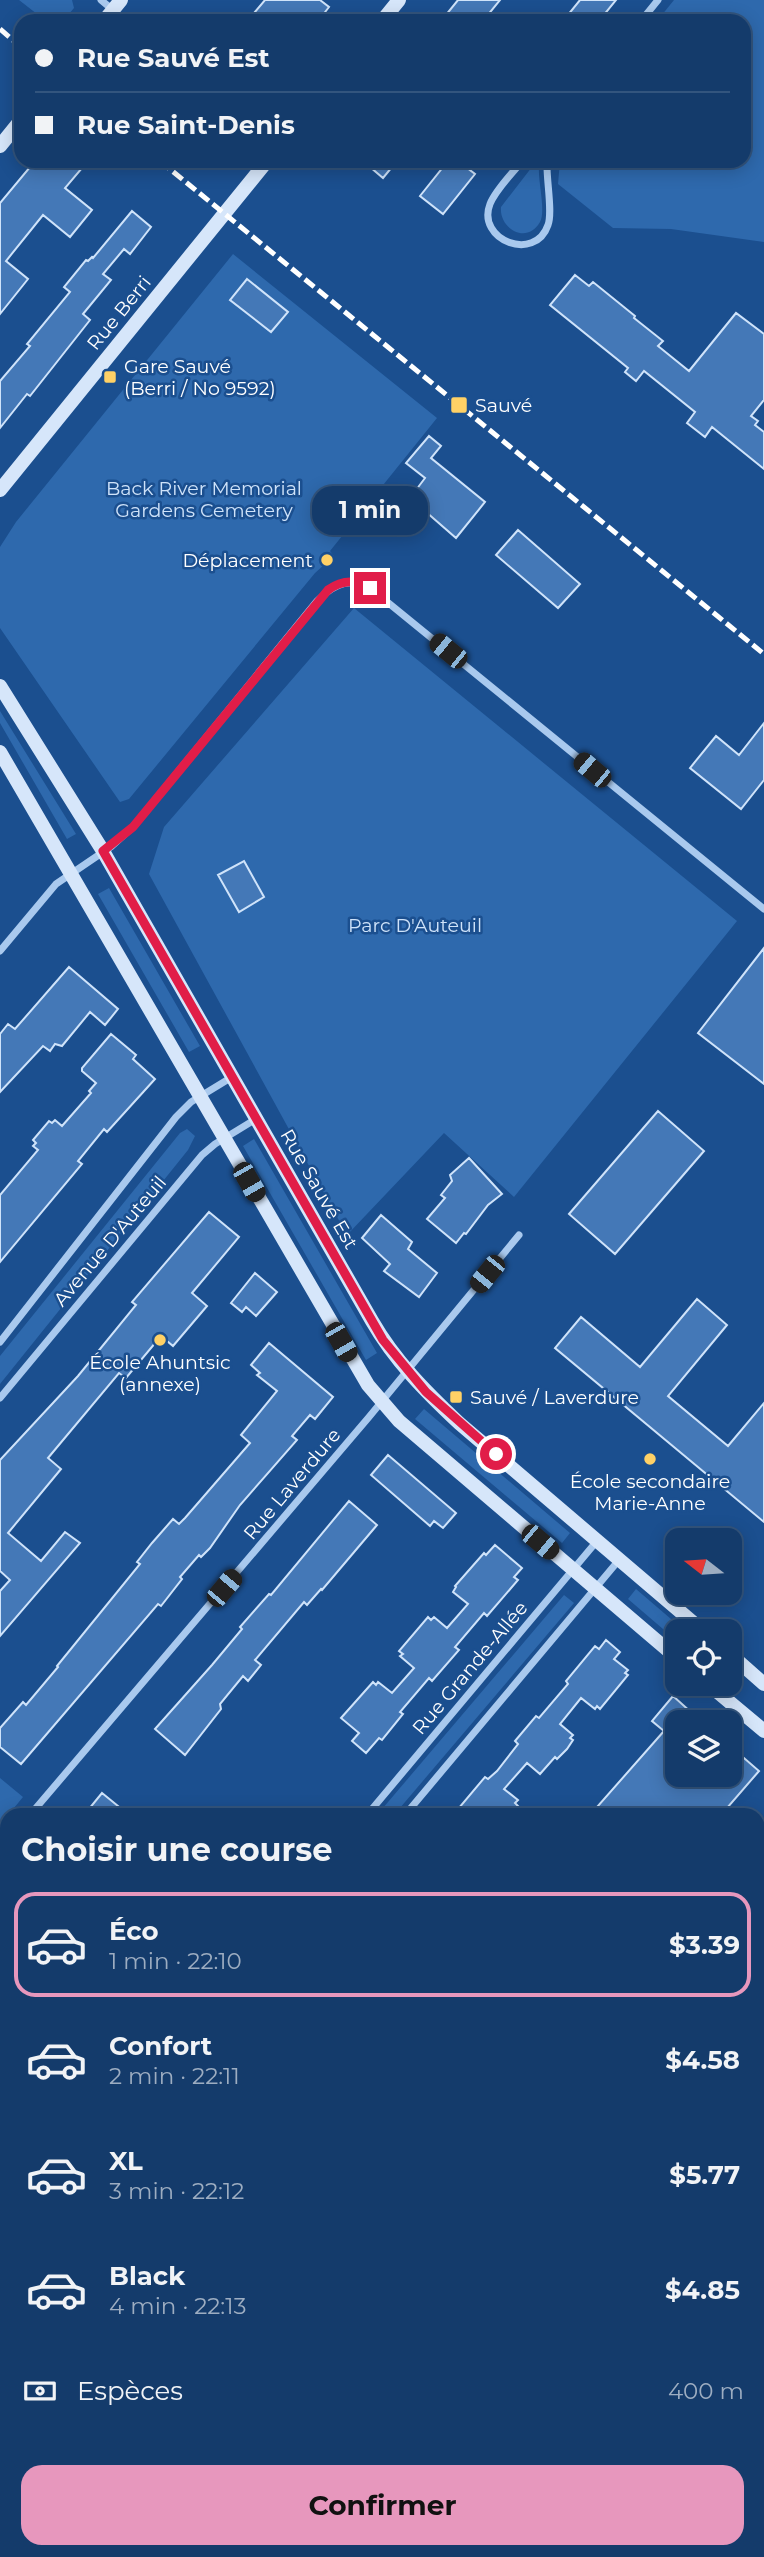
<!DOCTYPE html>
<html lang="fr">
<meta charset="utf-8">
<style>
:root{--surface:#143b6b;--page:#1d4271;--text:#f1f3f6;--muted:#9dadc1;--line:#33557e;--accent:#e797bd}
body{margin:0;font-family:Montserrat,sans-serif;background:var(--page);color:var(--text);height:100vh;display:flex;flex-direction:column;font-size:26px;white-space:nowrap}
*{box-sizing:border-box;margin:0}
p{font-size:23px;color:var(--muted)}
.icon{flex:none;width:38px;height:38px;fill:none;stroke:currentColor;stroke-width:2;stroke-linecap:round;stroke-linejoin:round}
.map{position:relative;flex:1;overflow:hidden}
.side{position:absolute;left:0px;top:1808px;width:765px;height:751px;display:flex;flex-direction:column;background:var(--surface);border-radius:21px 21px 0 0;box-shadow:0 4px 18px #0003,0 0 0 2px var(--line)}
.side>*{flex:none}
.banner{position:absolute;left:14px;top:14px;width:737px;height:154px;border-radius:21px;box-shadow:0 4px 18px #0003,0 0 0 2px var(--line);display:grid;align-content:center;height:154px;padding:0 21px;background:var(--surface)}
.needle{width:46px;rotate:287deg}
.controls{position:absolute;left:665px;top:1528px;display:grid;gap:14px}
.controls a{display:grid;place-items:center;width:77px;height:77px;border-radius:14px;background:var(--surface);box-shadow:0 4px 18px #0003,0 0 0 2px var(--line);font-size:35px}
.end{position:absolute;width:32px;height:32px;margin:-16px;border:9px solid #e11d48;background:#fff;box-shadow:0 0 0 4px #fff}
.from{border-radius:50%}
.bubble{position:absolute;height:49px;border-radius:21px;background:var(--surface);box-shadow:0 4px 18px #0003,0 0 0 2px var(--line);font-size:23px;font-weight:700;line-height:49px;text-align:center}
.car{position:absolute;width:21px;height:42px;margin:-21px -10px;border-radius:9px;box-shadow:0 0 5px 2px #0007;background:linear-gradient(#222 24%,#8ab4d8 0 40%,#222 0 76%,#8ab4d8 0 86%,#222 0)}
.banner b{display:flex;align-items:center;gap:24px;height:66px;font-size:26px}
.banner b+b{border-top:2px solid var(--line)}
.banner i{width:18px;height:18px;background:var(--text)}
ul{padding:0;list-style:none}
li{display:flex;align-items:center;gap:21px;height:105px;margin:0 14px 10px;padding:0 7px;border:4px solid transparent;border-radius:21px}
li div{flex:1}
li b{display:block;font-size:26px}
li em{font-style:normal;font-weight:700}
li.active{border-color:var(--accent)}
li>.icon{width:63px;height:63px;stroke-width:1.5}
h2{padding:0 21px;font-size:32px;line-height:84px}
.pay{display:flex;align-items:center;gap:18px;height:77px;padding:0 21px;font-size:26px}
.pay p{margin-inline-start:auto}
.primary-button{display:flex;gap:14px;margin-top:auto;padding:14px 21px}
.primary-button a{flex:1;height:80px;border-radius:21px;background:var(--accent);color:#111;font-size:28px;font-weight:700;line-height:80px;text-align:center}
.map>svg:first-child{display:block}
.green{fill:#2e69ad}
.building{fill:#4478b7;stroke:#cfe3fa;stroke-width:2}
.lines{fill:none;stroke-linecap:round;stroke-linejoin:round}
.street{stroke:#a9c9ee;stroke-width:7}
.secondary{stroke:#d6e6fa;stroke-width:14}
.rail{stroke:#fff;stroke-width:5;stroke-dasharray:12 5;stroke-linecap:butt}
.route{stroke:#e11d48;stroke-width:9}
.poi-dot{fill:#ffd166;stroke:#1b4f8f;stroke-width:2.5}
.labels{text-anchor:middle;dominant-baseline:central;stroke-width:5;stroke-linejoin:round;paint-order:stroke}
.street-label{font-size:19px;fill:#fff;stroke:#1b4f8f}
.poi-label{font-size:19px;fill:#fff;stroke:#1b4f8f;text-anchor:start}
.park-label{font-size:19px;fill:#cfe3fa;stroke:#1b4f8f}
</style>
<div class="map">
<svg width="764" height="2557" viewBox="0 0 764 2557">
<rect width="100%" height="100%" fill="#1b4f8f"/>
<path class="green" d="M19 0H72L74 8 63 21H46Z
M674 0H764V242L671 229 613 228 558 184 560 161H744V21H657Z
M535 163 539 168C538 183 546 211 540 222 527 245 499 229 501 207Z
M233 254 437 418 330 551 334 556 315 573 129 799 120 802 0 628V547L16 522Z
M354 608 737 921 514 1197 444 1133 347 1235 149 874 164 827Z
M0 711 76 834 67 839 0 723Z
M109 888 200 1046 189 1052 98 894Z
M187 1129 195 1136 188 1150 0 1384V1356L180 1133Z
M254 1139 377 1353 366 1360 243 1146Z
M424 1409 570 1533 562 1543 415 1419Z
M636 1589 685 1631H677V1641L628 1599Z
M564 1595 574 1603 394 1815H377Z
M0 1778 23 1797 0 1825Z"/>
<path class="building" d="M265 0H320L329 7 318 21H264L254 13Z
M458 0H500L483 21H441Z
M580 0H616L599 21H563Z
M35 161H88L65 188 92 210 70 237 43 215 6 261 28 279 0 314V203Z
M363 161H397L383 178Z
M448 161H458L475 174 443 214 420 196Z
M132 211 151 227 130 254 124 249 103 274 111 280 83 314 90 320 30 396 27 394 0 428V381L30 346 27 344 70 292 64 287 86 260 88 261 92 257 93 258Z
M575 275 589 286 593 282 635 316 634 318 663 341 658 346 689 371 736 313 764 334V400L751 416 758 421 755 425 764 432V469L712 427 705 437 687 423 695 412 644 371 636 381 625 372 628 368 550 305Z
M247 279 288 312 271 332 230 300Z
M429 436 441 446 431 458 485 502 456 538 410 498 425 478 406 463Z
M518 530 580 584 558 608 496 555Z
M764 723V780L741 809 690 768 716 736 739 755Z
M244 861 264 897 239 912 218 875Z
M764 948V1084L698 1033Z
M69 967 118 1009 105 1025 90 1012 62 1046 55 1044 50 1051 43 1046 0 1092V1034L8 1024 15 1029Z
M111 1034 136 1055 133 1059 155 1079 107 1132 104 1129 78 1161 82 1164 0 1262V1195L38 1150 33 1146 36 1143 33 1140 49 1121 52 1123 55 1120 62 1126 91 1093 89 1091 96 1083 82 1071V1068Z
M658 1111 704 1151 615 1254 569 1214Z
M469 1158 502 1194 488 1205 466 1234 464 1233 456 1243 427 1219 445 1198 441 1195 452 1181 450 1175Z
M209 1212 239 1237 192 1293 207 1306 173 1346 161 1336 126 1378 119 1373 48 1458 61 1469 8 1533 41 1561 65 1532 80 1543 0 1636V1591L10 1580 0 1571V1460L78 1376 136 1305 132 1302Z
M381 1215 412 1242 408 1249 437 1273 419 1297 384 1271 390 1264 362 1238Z
M255 1273 277 1292 256 1316 246 1307 242 1312 231 1303Z
M697 1299 727 1325 668 1396 728 1446 764 1403V1522L555 1348 581 1317 640 1367Z
M269 1343 333 1397 315 1419 310 1415 292 1436 297 1440 240 1505 210 1548 201 1557 199 1555 180 1577 182 1579 161 1606 158 1604 21 1764 0 1747V1728L23 1702 26 1705 58 1667 57 1666 140 1564 137 1562 152 1543 173 1519 179 1524 185 1518 250 1443 241 1435 277 1391 257 1375 260 1373 251 1365Z
M388 1455 456 1513 443 1528 434 1521 430 1526 371 1475Z
M349 1501 377 1525 322 1590 321 1589 307 1605 304 1602 255 1660 261 1665 248 1681 243 1676 220 1704 221 1709 185 1755 155 1729 212 1665 242 1629 240 1627 269 1594 271 1595Z
M495 1545 522 1568 514 1577 518 1580 487 1616 484 1613 455 1647 459 1650 432 1681 429 1678 400 1712 403 1714 382 1740 379 1738 366 1753 352 1741 359 1733 341 1718 373 1682 376 1685 378 1682 392 1693 414 1668 400 1656 403 1654 399 1651 428 1617 431 1620 434 1617 447 1628 468 1604 453 1592 456 1587 455 1586 484 1553 486 1555Z
M606 1640 620 1652 614 1659 628 1670 625 1673 628 1675 600 1709 597 1706 595 1709 581 1698 560 1724 573 1735 570 1738 573 1740 567 1749 557 1759 555 1757 540 1774 527 1763 504 1789 518 1800 515 1803 518 1806 511 1815H453L485 1777 488 1779 497 1771 518 1744 515 1741 536 1716 539 1718 568 1684 566 1681 595 1646 599 1649Z
M673 1696 702 1722H677V1774H730V1746L759 1771 721 1815H590L664 1731 652 1721Z
M102 1793 129 1815H84Z"/>
<g class="lines">
<path class="street" d="M101 0 113 10
M641 21 658 0
M522 161C512 174 496 189 490 204 476 240 535 263 548 225 553 212 546 179 547 161
M0 951 56 884 112 846 133 827 317 601C336 582 353 576 375 592L764 909
M0 1342 176 1117 191 1102 232 1077
M0 1398 202 1155 215 1144 256 1119
M30 1815 369 1417 519 1235
M367 1815 597 1541
M405 1815 619 1560
M0 1851 7 1842
M0 2247 7 2239
M0 2294 7 2285
M758 2312 764 2305
M751 2552 757 2557
M546 2557 551 2552"/>
<path class="secondary" d="M104 21 121 0
M382 21 399 0
M0 146 21 120
M0 490 267 161
M0 686 103 851 372 1321C395 1361 426 1392 459 1423L703 1631
M0 752 368 1385 399 1421 677 1658
M730 1654 764 1684
M708 1684 764 1731
M758 1847 764 1840
M150 2557 155 2552"/>
<path class="rail" d="M0 29 21 47
M160 161 764 654"/>
</g>
<g class="lines">
<path class="route" d="M370 588C355 579 342 580 328 590L133 827 103 851 383 1340 426 1392 496 1454"/>
</g>
<g class="poi-dot">
<rect x="103" y="370" width="14" height="14" rx="3.5"/>
<rect x="450" y="396" width="18" height="18" rx="3.5"/>
<circle cx="327" cy="560" r="7"/>
<circle cx="160" cy="1340" r="7"/>
<rect x="449" y="1390" width="14" height="14" rx="3.5"/>
<circle cx="650" cy="1459" r="7"/>
</g>
<g class="labels">
<g class="street-label">
<text transform="translate(119 313) rotate(-51)">Rue Berri</text>
<text transform="translate(319 1189) rotate(60)">Rue Sauvé Est</text>
<text transform="translate(110 1241) rotate(-50)">Avenue D'Auteuil</text>
<text transform="translate(292 1484) rotate(-50)">Rue Laverdure</text>
<text transform="translate(470 1668) rotate(-50)">Rue Grande-Allée</text>
</g>
<g class="poi-label">
<text x="124" y="366">Gare Sauvé<tspan x="124" dy="22">(Berri / No 9592)</tspan></text>
<text x="475" y="405">Sauvé</text>
<text x="313" y="560" text-anchor="end">Déplacement</text>
<text x="160" y="1362" text-anchor="middle">École Ahuntsic<tspan x="160" dy="22">(annexe)</tspan></text>
<text x="470" y="1397">Sauvé / Laverdure</text>
<text x="650" y="1481" text-anchor="middle">École secondaire<tspan x="650" dy="22">Marie-Anne</tspan></text>
</g>
<g class="park-label">
<text x="204" y="488">Back River Memorial<tspan x="204" dy="22">Gardens Cemetery</tspan></text>
<text x="415" y="925">Parc D'Auteuil</text>
</g>
</g>
</svg>
<div class="controls">
<a><svg class="needle" viewBox="-14 -14 28 28"><path d="M0-13l5 13h-10z" fill="#e53935"/><path d="M0 13l5-13h-10z" fill="#9dadc1"/></svg></a>
<a><svg class="icon" aria-label="locate" viewBox="0 0 24 24"><circle cx="12" cy="12" r="6"/><path d="M12 2v4M12 18v4M2 12h4M18 12h4"/></svg></a>
<a><svg class="icon" aria-label="layers" viewBox="0 0 24 24"><path d="M12 4l9 5-9 5-9-5zM3 14l9 5 9-5"/></svg></a>
</div>
<i class="end from" style="left:496px;top:1454px"></i>
<i class="end" style="left:370px;top:588px"></i>
<div class="bubble" style="left:312px;top:486px;width:116px">1 min</div>
<i class="car" style="left:448px;top:651px;rotate:309deg"></i>
<i class="car" style="left:592px;top:770px;rotate:310deg"></i>
<i class="car" style="left:249px;top:1182px;rotate:150deg"></i>
<i class="car" style="left:487px;top:1274px;rotate:219deg"></i>
<i class="car" style="left:341px;top:1342px;rotate:150deg"></i>
<i class="car" style="left:540px;top:1542px;rotate:130deg"></i>
<i class="car" style="left:224px;top:1588px;rotate:40deg"></i>
<div class="banner">
<b><i class="from"></i>Rue Sauvé Est</b>
<b><i></i>Rue Saint-Denis</b>
</div>
<section class="side">
<h2>Choisir une course</h2>
<ul>
<li class="active"><svg class="icon" aria-label="car" viewBox="0 0 24 24"><path d="M5 17H2v-5l4-1 3-4h7l3 4 3 1v5h-3M9 17h6M6 11h13"/><circle cx="7" cy="17" r="2"/><circle cx="17" cy="17" r="2"/></svg><div><b>Éco</b><p>1 min · 22:10</p></div><em>$3.39</em></li>
<li><svg class="icon" aria-label="car" viewBox="0 0 24 24"><path d="M5 17H2v-5l4-1 3-4h7l3 4 3 1v5h-3M9 17h6M6 11h13"/><circle cx="7" cy="17" r="2"/><circle cx="17" cy="17" r="2"/></svg><div><b>Confort</b><p>2 min · 22:11</p></div><em>$4.58</em></li>
<li><svg class="icon" aria-label="car" viewBox="0 0 24 24"><path d="M5 17H2v-5l4-1 3-4h7l3 4 3 1v5h-3M9 17h6M6 11h13"/><circle cx="7" cy="17" r="2"/><circle cx="17" cy="17" r="2"/></svg><div><b>XL</b><p>3 min · 22:12</p></div><em>$5.77</em></li>
<li><svg class="icon" aria-label="car" viewBox="0 0 24 24"><path d="M5 17H2v-5l4-1 3-4h7l3 4 3 1v5h-3M9 17h6M6 11h13"/><circle cx="7" cy="17" r="2"/><circle cx="17" cy="17" r="2"/></svg><div><b>Black</b><p>4 min · 22:13</p></div><em>$4.85</em></li>
</ul>
<div class="pay"><svg class="icon" aria-label="cash" viewBox="0 0 24 24"><path d="M3 7h18v10H3z"/><circle cx="12" cy="12" r="2"/></svg>Espèces<p>400 m</p></div>
<div class="primary-button"><a>Confirmer</a></div>
</section>
</div>
